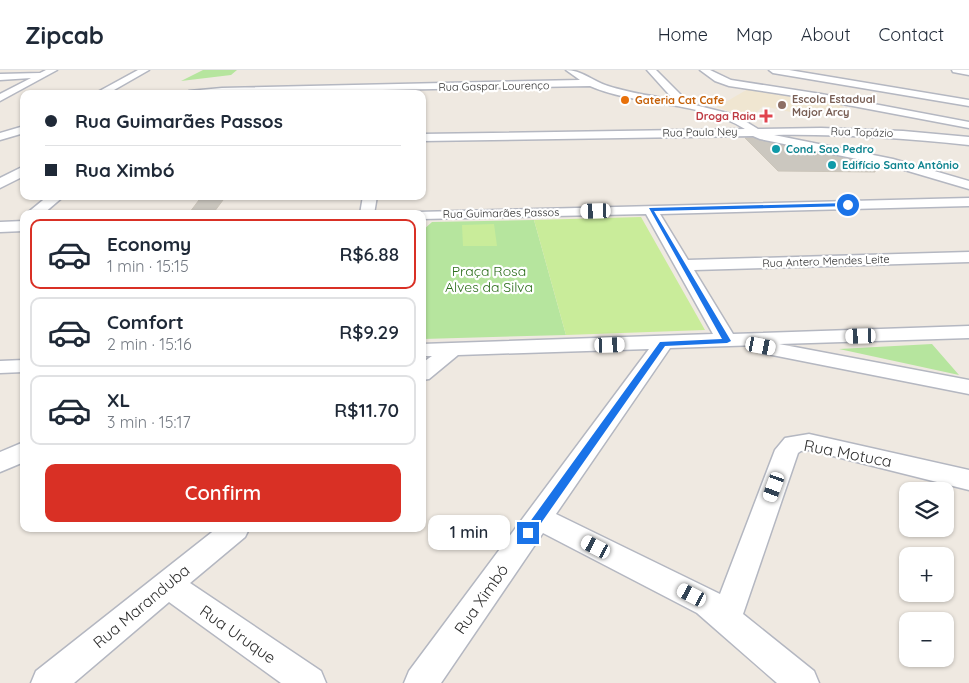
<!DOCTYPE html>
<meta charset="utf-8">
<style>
:root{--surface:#fff;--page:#f2f2f3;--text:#1f2937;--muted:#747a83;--line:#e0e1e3;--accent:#d93025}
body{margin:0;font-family:Quicksand,sans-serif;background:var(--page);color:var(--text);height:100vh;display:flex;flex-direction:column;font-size:19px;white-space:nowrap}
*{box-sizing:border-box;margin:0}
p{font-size:16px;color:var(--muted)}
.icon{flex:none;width:28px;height:28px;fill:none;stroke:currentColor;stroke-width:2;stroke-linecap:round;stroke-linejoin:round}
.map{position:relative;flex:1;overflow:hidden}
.drawer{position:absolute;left:20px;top:140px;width:406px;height:322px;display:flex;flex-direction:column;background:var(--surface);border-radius:10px;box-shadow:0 1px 4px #0004}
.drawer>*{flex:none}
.banner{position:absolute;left:20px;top:20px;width:406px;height:110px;border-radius:10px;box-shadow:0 1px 4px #0004;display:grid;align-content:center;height:110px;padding:0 25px;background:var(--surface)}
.controls{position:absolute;left:899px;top:412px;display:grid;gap:10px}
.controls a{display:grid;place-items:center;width:55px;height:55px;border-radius:10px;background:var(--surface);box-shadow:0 1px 4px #0004;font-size:25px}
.end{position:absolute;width:22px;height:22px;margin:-11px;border:6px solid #1a73e8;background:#fff;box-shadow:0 0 0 2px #fff}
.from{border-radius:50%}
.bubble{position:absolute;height:35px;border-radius:10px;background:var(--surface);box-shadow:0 1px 4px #0004;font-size:16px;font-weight:600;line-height:35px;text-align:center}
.car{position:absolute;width:15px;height:30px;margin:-15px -8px;border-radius:6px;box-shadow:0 0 4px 1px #0007;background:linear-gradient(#fff 24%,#345 0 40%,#fff 0 76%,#345 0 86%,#fff 0)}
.banner b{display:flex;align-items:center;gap:18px;height:48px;font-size:19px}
.banner b+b{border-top:1px solid var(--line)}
.banner i{width:12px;height:12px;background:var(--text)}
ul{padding:9px 0 0;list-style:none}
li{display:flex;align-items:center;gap:15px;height:70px;margin:0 10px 8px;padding:0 15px;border:2px solid var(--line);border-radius:10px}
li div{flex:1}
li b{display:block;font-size:19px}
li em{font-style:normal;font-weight:600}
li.on{border-color:var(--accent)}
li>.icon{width:45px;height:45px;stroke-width:1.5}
.action{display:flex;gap:10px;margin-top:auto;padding:10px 25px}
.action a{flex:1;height:58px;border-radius:10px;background:var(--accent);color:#fff;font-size:20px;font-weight:600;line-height:58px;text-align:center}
header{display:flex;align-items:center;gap:30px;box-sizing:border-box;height:70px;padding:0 25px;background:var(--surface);border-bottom:1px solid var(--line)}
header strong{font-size:24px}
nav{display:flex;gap:28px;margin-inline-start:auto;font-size:18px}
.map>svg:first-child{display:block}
.education{fill:#f0e6d1}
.green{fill:#b6e59e}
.pitch{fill:#c9ec9a}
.building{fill:#cbc7bf;stroke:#cbc5ba}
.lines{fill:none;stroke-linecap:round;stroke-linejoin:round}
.minor-casing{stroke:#b4b7c1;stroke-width:3}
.minor{fill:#fff;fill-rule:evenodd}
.route{fill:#1a73e8}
.food-dot{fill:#e8710a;stroke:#fff;stroke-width:2}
.education-dot{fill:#8d6e63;stroke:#fff;stroke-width:2}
.health-dot{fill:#e0444e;stroke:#fff;stroke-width:2}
.culture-dot{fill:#0f9aa8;stroke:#fff;stroke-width:2}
.labels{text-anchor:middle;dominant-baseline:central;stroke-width:4.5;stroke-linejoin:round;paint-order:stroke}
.far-street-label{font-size:11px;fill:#2e2e2e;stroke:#fff}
.far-education-label{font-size:11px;font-weight:bold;fill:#785e54;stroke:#fff;text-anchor:start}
.far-food-label{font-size:11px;font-weight:bold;fill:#c56008;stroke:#fff;text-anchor:start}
.far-health-label{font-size:11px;font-weight:bold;fill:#be3a42;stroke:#fff;text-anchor:end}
.far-culture-label{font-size:11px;font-weight:bold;fill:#0d838f;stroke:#fff;text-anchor:start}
.park-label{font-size:14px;fill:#2c6e1b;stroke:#fff}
.near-street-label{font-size:16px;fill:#2e2e2e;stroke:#fff}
</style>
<header>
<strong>Zipcab</strong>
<nav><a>Home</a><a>Map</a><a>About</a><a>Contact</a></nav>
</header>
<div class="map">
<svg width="969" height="613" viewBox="0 0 969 613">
<rect width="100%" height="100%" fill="#efe9e1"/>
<path class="education" d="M748 19 800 26 845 34 838 42 823 39 809 46 763 36 750 49 717 37Z"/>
<path class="green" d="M203 0H237L231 5 181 11Z
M534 150 566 265 423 269 422 161 432 152Z
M932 274 959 305 839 279Z"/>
<path class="pitch" d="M641 147 705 260 566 265 534 150Z
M494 154 497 176H463L462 155Z"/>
<path class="building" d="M745 68H753L876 95 875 102 778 101Z
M202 126H226L214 142H190Z"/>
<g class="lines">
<g class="minor-casing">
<path id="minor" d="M46 0H57L0 31V24L31 8 0 10V4L40 3Z
M138 0H149L107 24H94Z
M566 0C581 0 593 11 608 16 630 23 652 26 674 30L647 0H656L683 27V32L735 45 758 59 821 58 903 61 969 67V75C904 68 839 64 774 65L893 89 969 111V119L891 96 760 69 753 66 422 71V64L745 59C699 30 639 37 590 16L184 24 189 21 222 18 580 10Z
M700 0H710L731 10 821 24 969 52V58L821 30 729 16 715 11Z
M769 0H789L969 30V36L773 3Z
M952 0H969V5L953 2Z
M24 56V63L0 70V63Z
M24 96V106L0 118V108Z
M48 126H64L43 144H26Z
M363 126H377L374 144H360Z
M969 128V136L660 144 688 190 969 182V192L694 200 733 264 969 256V268L779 274 969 310V324L767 284 760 282 757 278 759 275 670 278 556 444 720 524 775 380 785 368 809 364 969 400V420L809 380 801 381 798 383 743 544 814 601 819 613H777L697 543 543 463 441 613H404L409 601 649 279 458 285 429 309 422 310V293L432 286H422V274L713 264 646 144 422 149V144H415L417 142Z
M24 151V161L0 162V152Z
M24 290V302L0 303V291Z
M24 372V392L0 402V382Z
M216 459H249L245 467 190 513 321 601 326 613H281L169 532 74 613H31L36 601Z"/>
</g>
<use href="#minor" class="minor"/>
</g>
<path class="route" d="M848 133 850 136 654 141 731 271 727 273 665 276 532 466H524L523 463 524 460 660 272 722 269 649 138Z"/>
<circle class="food-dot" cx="625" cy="30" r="5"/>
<circle class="education-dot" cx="782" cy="35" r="5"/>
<path class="health-dot" d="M763.5 38.5h5v5h5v5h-5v5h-5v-5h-5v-5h5z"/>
<g class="culture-dot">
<circle cx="776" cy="79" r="5"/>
<circle cx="832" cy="95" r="5"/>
</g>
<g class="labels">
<g class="far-street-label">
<text transform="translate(494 16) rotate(-1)">Rua Gaspar Lourenço</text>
<text transform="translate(700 62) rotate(-1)">Rua Paula Ney</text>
<text transform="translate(862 62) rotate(2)">Rua Topázio</text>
<text transform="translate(501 143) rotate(-1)">Rua Guimarães Passos</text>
<text transform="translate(826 191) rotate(-2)">Rua Antero Mendes Leite</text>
</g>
<g class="far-education-label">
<text x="792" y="29">Escola Estadual<tspan x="792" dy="13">Major Arcy</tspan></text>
</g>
<g class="far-food-label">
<text x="635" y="30">Gateria Cat Cafe</text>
</g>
<g class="far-health-label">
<text x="756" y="46">Droga Raia</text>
</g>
<g class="far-culture-label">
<text x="786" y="79">Cond. Sao Pedro</text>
<text x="842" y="95">Edifício Santo Antônio</text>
</g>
<g class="park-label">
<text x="489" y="201">Praça Rosa<tspan x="489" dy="16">Alves da Silva</tspan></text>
</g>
<g class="near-street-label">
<text transform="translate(848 383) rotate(11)">Rua Motuca</text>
<text transform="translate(481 529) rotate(-55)">Rua Ximbó</text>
<text transform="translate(141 536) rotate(-40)">Rua Maranduba</text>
<text transform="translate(238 564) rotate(35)">Rua Uruque</text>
</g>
</g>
</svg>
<div class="controls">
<a><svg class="icon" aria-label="layers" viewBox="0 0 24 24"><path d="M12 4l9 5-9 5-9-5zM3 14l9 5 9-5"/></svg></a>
<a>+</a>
<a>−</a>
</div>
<i class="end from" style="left:848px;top:135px"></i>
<i class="end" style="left:528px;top:463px"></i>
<div class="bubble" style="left:428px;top:445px;width:82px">1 min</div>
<i class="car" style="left:596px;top:141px;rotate:268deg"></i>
<i class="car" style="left:861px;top:266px;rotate:268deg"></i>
<i class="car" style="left:610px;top:275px;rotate:88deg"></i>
<i class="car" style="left:761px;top:276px;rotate:101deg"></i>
<i class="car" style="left:774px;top:417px;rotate:200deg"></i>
<i class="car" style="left:596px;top:477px;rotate:297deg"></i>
<i class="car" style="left:692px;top:525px;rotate:297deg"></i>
<div class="banner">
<b><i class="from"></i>Rua Guimarães Passos</b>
<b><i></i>Rua Ximbó</b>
</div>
<section class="drawer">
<ul>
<li class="on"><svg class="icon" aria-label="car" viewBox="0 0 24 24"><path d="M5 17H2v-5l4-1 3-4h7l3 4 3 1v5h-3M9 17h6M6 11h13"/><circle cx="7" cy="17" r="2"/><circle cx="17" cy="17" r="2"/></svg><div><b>Economy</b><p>1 min · 15:15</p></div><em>R$6.88</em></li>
<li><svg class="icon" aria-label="car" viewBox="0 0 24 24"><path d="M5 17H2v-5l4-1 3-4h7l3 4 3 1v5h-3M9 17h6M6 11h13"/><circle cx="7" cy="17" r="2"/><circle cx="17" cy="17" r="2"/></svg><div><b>Comfort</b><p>2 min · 15:16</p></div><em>R$9.29</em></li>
<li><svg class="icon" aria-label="car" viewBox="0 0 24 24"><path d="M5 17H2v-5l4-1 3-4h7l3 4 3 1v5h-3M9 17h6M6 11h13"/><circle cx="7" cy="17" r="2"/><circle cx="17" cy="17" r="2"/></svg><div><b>XL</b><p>3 min · 15:17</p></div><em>R$11.70</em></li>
</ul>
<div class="action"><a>Confirm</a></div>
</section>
</div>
